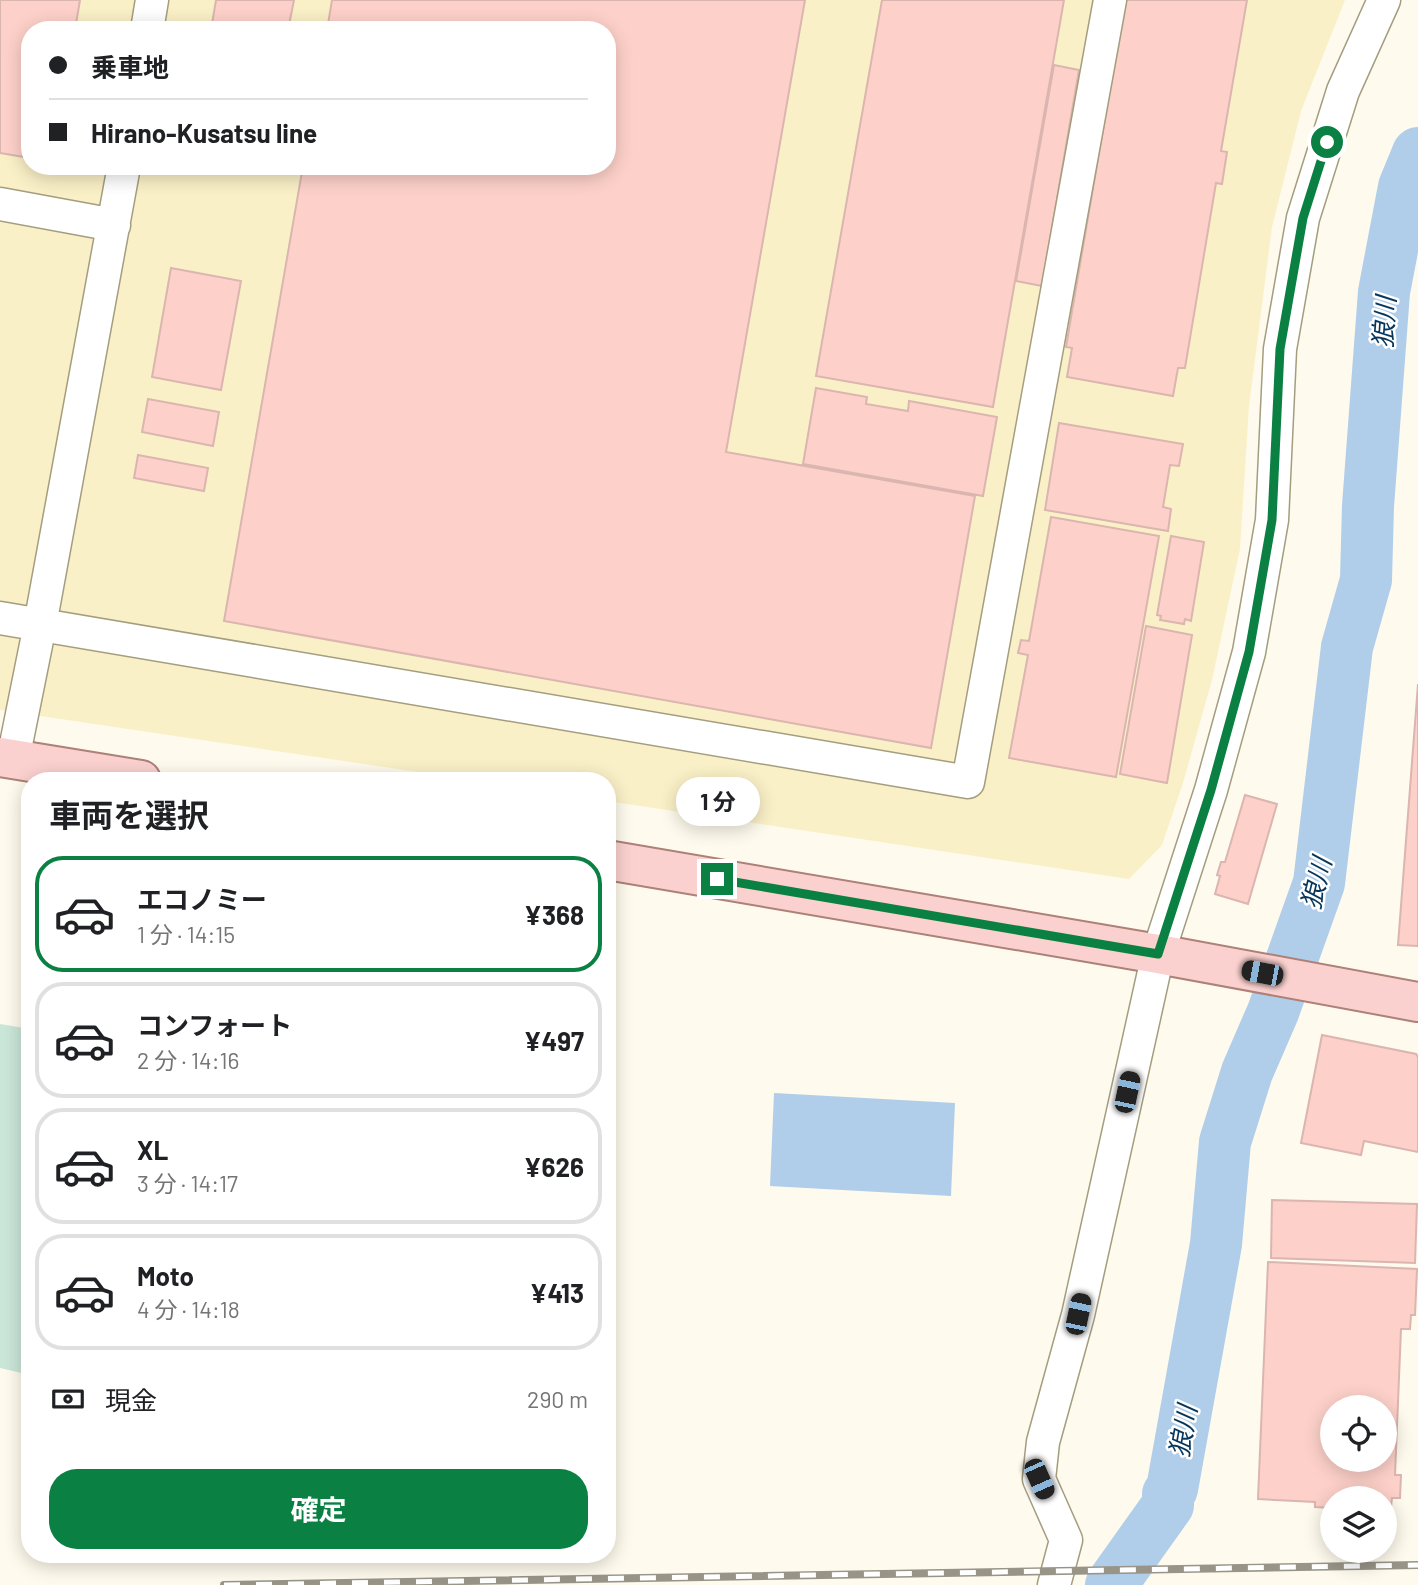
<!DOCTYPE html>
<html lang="ja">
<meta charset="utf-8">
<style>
:root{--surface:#fff;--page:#f2f2f2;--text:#202124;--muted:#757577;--line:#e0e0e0;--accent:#0b8043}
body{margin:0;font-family:Barlow,"Noto Sans JP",sans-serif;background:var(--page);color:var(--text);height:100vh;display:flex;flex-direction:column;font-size:26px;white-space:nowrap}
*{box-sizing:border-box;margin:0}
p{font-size:23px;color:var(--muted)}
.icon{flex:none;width:38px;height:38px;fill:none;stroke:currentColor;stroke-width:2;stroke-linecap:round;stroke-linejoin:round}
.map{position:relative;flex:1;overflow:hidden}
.panel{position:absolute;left:21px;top:772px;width:595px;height:791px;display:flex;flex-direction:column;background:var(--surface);border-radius:28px;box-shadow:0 4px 18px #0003}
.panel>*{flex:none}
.banner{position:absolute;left:21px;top:21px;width:595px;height:154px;border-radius:28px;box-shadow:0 4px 18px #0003;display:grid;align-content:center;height:154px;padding:0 28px;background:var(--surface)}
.fabs{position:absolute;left:1320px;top:1395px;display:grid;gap:14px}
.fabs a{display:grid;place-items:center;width:77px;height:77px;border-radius:50%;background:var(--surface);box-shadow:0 4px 18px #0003;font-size:35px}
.end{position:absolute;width:32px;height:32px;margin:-16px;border:9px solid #0b8043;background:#fff;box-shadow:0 0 0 4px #fff}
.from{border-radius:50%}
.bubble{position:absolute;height:49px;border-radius:24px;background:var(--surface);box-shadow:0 4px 18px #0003;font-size:23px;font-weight:700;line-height:49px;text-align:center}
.car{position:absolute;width:21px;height:42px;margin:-21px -10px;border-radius:9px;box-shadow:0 0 5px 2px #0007;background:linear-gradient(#222 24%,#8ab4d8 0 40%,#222 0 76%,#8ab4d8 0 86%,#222 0)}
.banner b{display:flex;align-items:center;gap:24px;height:66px;font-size:26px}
.banner b+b{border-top:2px solid var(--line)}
.banner i{width:18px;height:18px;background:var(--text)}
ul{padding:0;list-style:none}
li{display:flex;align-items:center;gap:21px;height:116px;margin:0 14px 10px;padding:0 14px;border:4px solid var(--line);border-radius:28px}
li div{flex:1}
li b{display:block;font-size:26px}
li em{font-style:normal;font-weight:700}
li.active{border-color:var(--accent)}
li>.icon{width:63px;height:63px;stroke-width:1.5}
h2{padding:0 28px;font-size:32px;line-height:84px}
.pay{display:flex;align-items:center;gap:18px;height:77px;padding:0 28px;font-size:26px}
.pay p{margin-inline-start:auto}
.primary-button{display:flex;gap:14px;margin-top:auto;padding:14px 28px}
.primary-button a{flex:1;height:80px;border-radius:28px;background:var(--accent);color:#fff;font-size:28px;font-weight:700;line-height:80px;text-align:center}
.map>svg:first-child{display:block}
.built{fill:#faf0c7;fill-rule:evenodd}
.green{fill:#cae6d8}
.water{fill:#b0cdea}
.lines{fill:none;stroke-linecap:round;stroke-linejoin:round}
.river{stroke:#b0cdea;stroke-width:52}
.building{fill:#fdd1c9;stroke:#dbb5af;stroke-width:2;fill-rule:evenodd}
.minor-casing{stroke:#a49d7e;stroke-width:35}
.major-casing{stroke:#ad8078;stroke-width:42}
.minor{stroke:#fff;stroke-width:32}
.major{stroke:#fad1ce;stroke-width:38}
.rail-casing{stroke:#989487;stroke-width:8}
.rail{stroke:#fff;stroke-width:5;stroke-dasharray:16;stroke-linecap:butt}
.route{stroke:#0b8043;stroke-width:9}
.labels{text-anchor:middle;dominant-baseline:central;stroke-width:5;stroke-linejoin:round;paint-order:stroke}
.water-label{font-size:26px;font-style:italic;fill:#06365b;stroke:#fff}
</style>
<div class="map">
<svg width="1418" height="1585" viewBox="0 0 1418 1585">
<rect width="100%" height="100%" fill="#fefaed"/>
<path class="built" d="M0 0H1345L1301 111 1272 227 1249 406 1240 549 1212 680 1183 783 1162 845 1129 879 607 801V780H472L0 710ZM30 30H607V166H30Z"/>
<path class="green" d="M0 1024 30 1029V1375L0 1368Z"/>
<path class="water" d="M774 1093 955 1103 951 1196 770 1186Z"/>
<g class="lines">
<path class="river" d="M1111 1585 1168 1505V1494L1172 1489 1216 1244 1225 1142 1247 1072 1273 1012 1319 883 1347 647 1366 580 1368 506 1384 292 1404 187 1418 153"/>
</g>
<path class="building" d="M80 0 75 30H30V158L0 153V0Z
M216 0H294L288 30H211Z
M332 0H805L726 452 975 496 931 748 224 621 303 166H607V30H327Z
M882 0H1064L993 407 816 376Z
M1125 0H1247L1221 151 1227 152 1222 184 1216 183 1185 368H1178L1173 396 1067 377 1072 348 1066 347Z
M1054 65 1079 70 1042 286 1016 281Z
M171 268 241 281 221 390 152 377Z
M816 388 867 397 866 404 908 411 909 401 997 417 983 496 803 464Z
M148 399 219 412 213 446 142 432Z
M1059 423 1183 444 1179 466 1170 465 1163 507 1171 509 1168 531 1045 510Z
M138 455 208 468 204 491 134 478Z
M1051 517 1159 536 1116 777 1009 758 1028 655 1018 653 1021 640 1029 641Z
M1171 536 1204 542 1191 621 1185 619 1184 624 1160 620 1161 616 1157 615Z
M1146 626 1192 635 1167 783 1120 774Z
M1418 684V946L1398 945Z
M1245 795 1277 804 1248 904 1215 894 1220 876 1217 875 1221 862H1225Z
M1322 1035 1416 1054 1418 1057V1152L1364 1141 1361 1155 1301 1143Z
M1272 1200 1417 1204 1415 1263 1271 1258Z
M1268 1262 1417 1269 1415 1315H1411L1410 1329H1401L1395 1475H1401L1400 1498H1392L1391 1507H1384V1498H1332V1508L1315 1507V1502L1258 1499ZM1332 1407H1384V1460H1332Z"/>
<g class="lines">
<g class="minor-casing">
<path id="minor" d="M147 30 152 0
M0 204 114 225
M0 618 968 782 1110 0
M13 759 40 625 124 166
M1054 1585 1066 1540 1039 1479 1043 1442 1078 1315 1158 954 1211 790 1249 652 1272 520 1280 349 1303 218 1343 91 1384 0"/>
</g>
<g class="major-casing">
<path id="major" d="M0 757 141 780
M607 860 1158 954 1418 1002"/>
</g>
<use href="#minor" class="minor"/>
<use href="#major" class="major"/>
<g class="rail-casing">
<path id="rail" d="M224 1585 1418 1565"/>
</g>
<use href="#rail" class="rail"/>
</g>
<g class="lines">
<path class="route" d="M717 879 1158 954 1211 790 1249 652 1272 520 1280 349 1303 218 1327 142"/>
</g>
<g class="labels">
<g class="water-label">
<text transform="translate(1383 322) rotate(-86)">狼川</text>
<text transform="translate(1315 883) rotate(-76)">狼川</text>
<text transform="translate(1182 1431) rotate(-80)">狼川</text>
</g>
</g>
</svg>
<div class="fabs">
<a><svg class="icon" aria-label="locate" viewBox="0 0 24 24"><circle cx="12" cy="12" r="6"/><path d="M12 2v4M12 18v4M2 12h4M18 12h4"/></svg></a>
<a><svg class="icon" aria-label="layers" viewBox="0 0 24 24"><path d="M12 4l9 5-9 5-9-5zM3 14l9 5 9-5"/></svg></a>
</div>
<i class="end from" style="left:1327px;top:142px"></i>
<i class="end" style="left:717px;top:879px"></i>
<div class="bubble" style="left:676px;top:777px;width:84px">1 分</div>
<i class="car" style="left:1262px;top:973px;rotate:281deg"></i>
<i class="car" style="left:1127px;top:1092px;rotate:12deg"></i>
<i class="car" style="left:1078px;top:1314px;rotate:12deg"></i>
<i class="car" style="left:1039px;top:1479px;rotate:156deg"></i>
<div class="banner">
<b><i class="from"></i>乗車地</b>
<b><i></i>Hirano-Kusatsu line</b>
</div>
<section class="panel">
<h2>車両を選択</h2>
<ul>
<li class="active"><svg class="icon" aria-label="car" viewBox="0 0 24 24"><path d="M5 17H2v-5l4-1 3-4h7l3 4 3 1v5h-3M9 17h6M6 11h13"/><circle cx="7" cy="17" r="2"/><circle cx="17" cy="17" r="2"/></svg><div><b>エコノミー</b><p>1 分 · 14:15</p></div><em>¥368</em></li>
<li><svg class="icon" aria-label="car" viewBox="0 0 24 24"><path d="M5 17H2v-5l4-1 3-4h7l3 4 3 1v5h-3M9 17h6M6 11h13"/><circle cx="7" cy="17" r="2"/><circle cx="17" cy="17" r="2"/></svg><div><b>コンフォート</b><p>2 分 · 14:16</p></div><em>¥497</em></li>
<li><svg class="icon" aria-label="car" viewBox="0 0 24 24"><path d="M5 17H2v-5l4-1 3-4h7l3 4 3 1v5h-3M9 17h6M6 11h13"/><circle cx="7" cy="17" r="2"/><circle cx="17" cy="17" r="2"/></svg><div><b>XL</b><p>3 分 · 14:17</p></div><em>¥626</em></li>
<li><svg class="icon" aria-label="car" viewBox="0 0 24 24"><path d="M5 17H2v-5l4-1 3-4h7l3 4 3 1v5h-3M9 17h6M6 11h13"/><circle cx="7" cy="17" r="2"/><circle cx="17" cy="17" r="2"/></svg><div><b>Moto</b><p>4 分 · 14:18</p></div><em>¥413</em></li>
</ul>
<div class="pay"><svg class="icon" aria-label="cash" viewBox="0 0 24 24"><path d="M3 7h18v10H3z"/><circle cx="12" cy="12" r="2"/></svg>現金<p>290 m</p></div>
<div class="primary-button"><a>確定</a></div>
</section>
</div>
